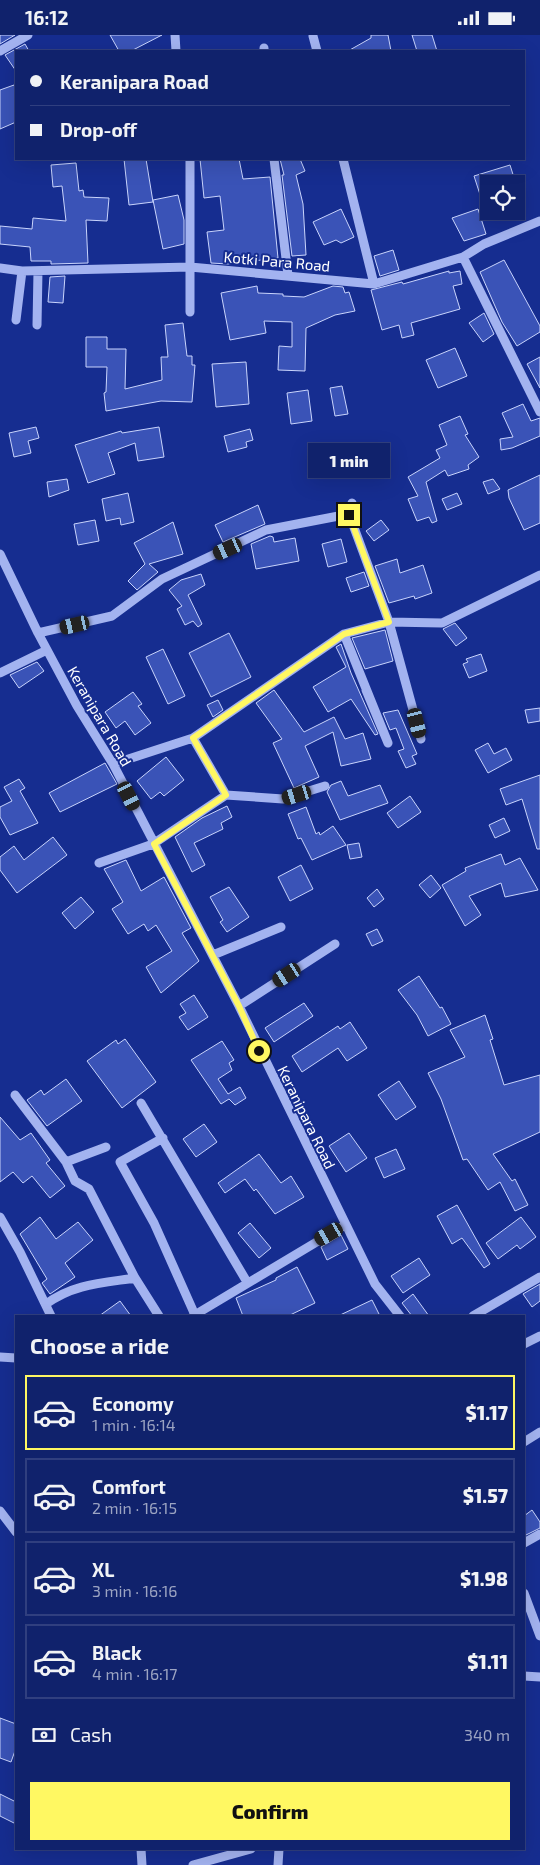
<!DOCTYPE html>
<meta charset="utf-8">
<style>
:root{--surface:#10226c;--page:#192a72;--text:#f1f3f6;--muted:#9ca4c2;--line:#303f7f;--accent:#fff862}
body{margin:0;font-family:"Exo 2",sans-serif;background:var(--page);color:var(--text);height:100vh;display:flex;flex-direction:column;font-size:19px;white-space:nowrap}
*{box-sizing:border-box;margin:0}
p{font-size:16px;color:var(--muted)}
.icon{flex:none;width:28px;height:28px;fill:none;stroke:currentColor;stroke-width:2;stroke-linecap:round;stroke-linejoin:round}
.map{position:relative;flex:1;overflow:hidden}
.sheet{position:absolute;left:15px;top:1280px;width:510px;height:535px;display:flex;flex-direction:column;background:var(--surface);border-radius:0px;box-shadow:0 5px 20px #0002,0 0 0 1px var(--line)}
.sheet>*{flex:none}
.top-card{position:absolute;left:15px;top:15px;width:510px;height:110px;border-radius:0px;box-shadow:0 5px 20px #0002,0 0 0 1px var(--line);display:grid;align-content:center;height:110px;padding:0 15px;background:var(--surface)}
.controls{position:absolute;left:480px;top:140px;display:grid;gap:10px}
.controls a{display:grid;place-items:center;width:45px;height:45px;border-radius:0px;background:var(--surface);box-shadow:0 5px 20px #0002,0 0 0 1px var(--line);font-size:25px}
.end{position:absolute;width:22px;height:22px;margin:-11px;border:6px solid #fff862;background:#111;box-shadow:0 0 0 2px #111}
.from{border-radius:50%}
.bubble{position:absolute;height:35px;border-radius:0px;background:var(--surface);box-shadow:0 5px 20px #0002,0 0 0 1px var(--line);font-size:16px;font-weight:800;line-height:35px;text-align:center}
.car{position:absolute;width:15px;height:30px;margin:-15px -8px;border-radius:6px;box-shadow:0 0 4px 1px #0007;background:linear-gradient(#222 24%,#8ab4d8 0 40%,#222 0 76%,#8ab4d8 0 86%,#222 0)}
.top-card b{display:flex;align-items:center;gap:18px;height:48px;font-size:19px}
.top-card b+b{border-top:1px solid var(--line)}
.top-card i{width:12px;height:12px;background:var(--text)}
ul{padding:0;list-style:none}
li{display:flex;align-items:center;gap:15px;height:75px;margin:0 10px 8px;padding:0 5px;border:2px solid var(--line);border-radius:0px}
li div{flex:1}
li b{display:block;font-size:19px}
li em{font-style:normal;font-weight:800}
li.active{border-color:var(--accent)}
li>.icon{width:45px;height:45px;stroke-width:1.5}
h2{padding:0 15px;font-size:22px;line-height:60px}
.pay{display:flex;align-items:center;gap:12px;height:55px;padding:0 15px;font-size:19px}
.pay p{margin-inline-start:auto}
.primary-button{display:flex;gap:10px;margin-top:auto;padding:10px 15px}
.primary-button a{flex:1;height:58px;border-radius:0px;background:var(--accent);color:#111;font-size:20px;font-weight:800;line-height:58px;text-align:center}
.status{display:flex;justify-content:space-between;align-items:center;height:35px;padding:0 25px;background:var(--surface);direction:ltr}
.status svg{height:14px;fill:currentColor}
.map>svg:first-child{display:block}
.building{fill:#3a53b7;stroke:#c9d4fc}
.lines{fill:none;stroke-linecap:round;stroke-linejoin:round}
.minor{stroke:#a3b3f0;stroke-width:9}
.route{stroke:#fff862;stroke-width:6}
.labels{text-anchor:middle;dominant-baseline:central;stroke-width:4;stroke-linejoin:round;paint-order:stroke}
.street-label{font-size:15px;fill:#fff;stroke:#162d90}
</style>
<div class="status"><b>16:12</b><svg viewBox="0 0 49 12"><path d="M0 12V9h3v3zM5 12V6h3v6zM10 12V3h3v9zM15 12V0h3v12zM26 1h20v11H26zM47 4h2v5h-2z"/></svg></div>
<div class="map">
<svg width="540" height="1830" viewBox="0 0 540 1830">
<rect width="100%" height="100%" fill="#162d90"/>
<path class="building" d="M0 0H15L0 9Z
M110 0H162L131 16H119Z
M371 0H388L391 16H348L371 3Z
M412 0H432L437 16H417Z
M25 9 29 16H16V36L5 20Z
M14 50 16 56V87L0 94V55Z
M124 124H146L153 167 129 170Z
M200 124H239L243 144 270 142 278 223 228 229 211 228 207 197 224 195 220 161 204 163Z
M280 124H300L305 136 296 140 303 169 306 220 292 221 282 140H284Z
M76 128 79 156 83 155 84 162 109 163 107 186 86 185 88 228 51 229V226H31L30 212 0 209V191L32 194 33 183 66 186 62 151 53 152 51 130Z
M510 130 516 149H489V177L486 178 474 141Z
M178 160 184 185V209L163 214 153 165Z
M341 174 354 202 341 208 336 205 324 210 313 187Z
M478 174 486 199 464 206 452 183Z
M393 215 399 235 380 241 374 221Z
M504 225 540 291V297L517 311 502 287 480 237Z
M449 236V238L460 236 462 249 453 251 460 274 411 288 414 300 402 303 399 290 382 295 371 255 402 247 403 249Z
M65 241 63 268 48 267 50 242Z
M257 251 258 258 283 259V261L304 262 333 251 343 252 345 258 349 257 355 276 335 280 306 293 305 336 278 335 279 311 292 312V287L264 286 266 298 230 305 221 258Z
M484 278 494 299 483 307 469 288Z
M183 288 187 321H192V330H195L192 367 161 366 106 376 104 358 106 357 107 332H86V302H107V314H126L125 354 162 345 161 322H168L165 290Z
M455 313 467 341 438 353 426 325Z
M540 322V353L527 329Z
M246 327 249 369 216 372 212 329Z
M342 351 348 379 335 381 330 353Z
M308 355 312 386 291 389 287 358Z
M523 369 531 386 540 383V401L512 413 501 415 500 404 513 402 502 378Z
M460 381 468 399 465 400 479 422 468 430 469 434 448 441 445 435 426 447 437 486 432 488 429 482 417 486 408 464 418 461 408 442 440 423 436 415 447 410 439 390Z
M36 392 39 403 28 406 31 418 14 422 9 398Z
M159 392 164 422 138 426 135 408 108 418 115 439 88 448 75 410 121 396 122 398Z
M250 394 253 405 246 407 247 412 228 417 224 401Z
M345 409 354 437 336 439 327 413Z
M540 440V488L524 495 509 463 508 455Z
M67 444 69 455 49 462 47 447Z
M493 444 500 454 488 459 483 447Z
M128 458 134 487 121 490 120 483 106 486 102 464Z
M457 458 462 469 447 475 442 464Z
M258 470 265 489 223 507 215 490Z
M95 485 99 506 78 510 74 489Z
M381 485 389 495 374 506 366 496Z
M173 487 183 519 149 529 158 537 137 555 128 546 145 529 134 508Z
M270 501 273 502 274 507 295 503 299 526 256 534 251 509Z
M341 504 347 527 328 532 322 509Z
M397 524 400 538 423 530 432 558 415 564 414 561 389 568 375 531Z
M364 537 369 551 351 557 346 543Z
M201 539 205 550 188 560 202 589 198 592 193 586 185 590 177 574 182 571 169 555 181 545Z
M455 588 467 603 456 611 443 594Z
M385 595 393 626 365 634 352 603Z
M229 598 251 642 211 662 189 618Z
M341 609 351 638 378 699 375 700 351 664 328 677 313 652 346 632 336 612Z
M163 614 185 661 168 669 146 622Z
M481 619 487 636 469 643 463 629 468 627 466 624Z
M37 627 44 636 19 653 10 640Z
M274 655 304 697 334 682 345 704 363 698 371 724 341 731 333 697 305 711 319 742 294 753 273 708 282 704 256 668Z
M133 657 142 669 138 671 151 688 135 700 125 686 116 693 105 677Z
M218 665 223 675 213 682 207 670Z
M540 673V686L528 688 525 675Z
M398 675 417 719 412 721 416 729 406 733 398 716 404 714 396 693 390 695 383 678Z
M488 708 494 719 506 713 512 725 488 738 475 715Z
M166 722 184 745 164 761 160 757 151 764 137 746Z
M105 728 117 749 60 777 49 758Z
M540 740V814H537L522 764 506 770 500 754Z
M19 744 25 753 20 756 38 788 10 800 0 782V772L12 766 4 752Z
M341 746 348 761 380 750 388 768 340 785 327 757 331 750Z
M410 761 421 777 398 793 387 778Z
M227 771 232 782 221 788 223 794 194 808 205 830 192 837 175 802 202 783Z
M306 772 316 799 319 797 320 800 333 791 346 810 312 825 301 803 298 804 288 779Z
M504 783 510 796 495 803 489 790Z
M53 802 67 820 17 858 0 835V822L14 811 24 825Z
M359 808 362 822 350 824 347 810Z
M501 819 505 830 520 823 538 855 505 862 501 848 469 861 481 880 465 891 442 850 466 836 465 833Z
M126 825 141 856 164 842 191 893 182 898 199 926 161 958 146 932 172 916 156 890 148 896 144 889 128 899 112 874 123 867 104 834Z
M301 830 313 854 290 866 278 842Z
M431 840 441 853 430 863 419 850Z
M229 852 249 882 227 897 220 887 223 885 210 862Z
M377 854 384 864 374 872 367 863Z
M81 862 94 877 75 894 62 878Z
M377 894 383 906 372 911 366 899Z
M419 941 440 973 442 972 451 989 428 1001 417 980 398 955Z
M194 960 208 982 188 995 179 982 186 978 180 969Z
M304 968 313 981 274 1007 265 993Z
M485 980 493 1004 490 1005 504 1050 540 1040V1097L493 1119 512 1146 515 1144 528 1170 515 1176 500 1147 488 1155 467 1124 463 1125 441 1064 428 1038 465 1022 450 995Z
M350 987 367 1013 347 1026 338 1013 302 1037 292 1021 338 991 340 994Z
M125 1004 156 1047 122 1073 87 1026 116 1005 118 1009Z
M222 1006 234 1025 229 1028 232 1035 218 1044 228 1059 240 1052 246 1063 235 1070 229 1064 221 1069 191 1025Z
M66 1044 82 1066 47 1091 27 1065 41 1055 44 1060Z
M399 1046 416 1072 396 1085 378 1060Z
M0 1082 20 1105 31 1098 50 1125 46 1128 65 1151 50 1163 32 1141 23 1148 13 1137 0 1147Z
M204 1089 217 1107 196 1122 183 1104Z
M349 1098 367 1123 346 1137 329 1111Z
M396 1114 405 1134 384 1143 375 1123Z
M259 1119 281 1148 291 1141 304 1162 275 1179 256 1154 254 1156 245 1144 225 1158 218 1148Z
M457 1170 490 1229 484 1233 462 1203 452 1209 437 1181Z
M40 1182 56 1204 78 1187 93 1205 65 1228 75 1242 50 1259 42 1248 47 1244 20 1199Z
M521 1182 536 1202 520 1214 517 1210 498 1224 486 1208Z
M250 1188 271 1213 259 1223 238 1198Z
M341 1200 348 1214 327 1225 321 1212Z
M419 1223 430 1240 403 1258 391 1241Z
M297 1232 315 1268 288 1281H243L236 1263 276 1245V1243Z
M540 1249V1266L532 1272 523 1259Z
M413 1259 429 1281H412L402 1268Z
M372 1265 380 1281H338Z
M120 1266 131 1281H99Z
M532 1475 540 1487V1493L524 1501V1481Z
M0 1683 16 1689V1713L11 1727 0 1723Z
M0 1759 16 1767V1789L0 1781Z"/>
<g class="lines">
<path class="minor" d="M175 0 176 16
M313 1 317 16
M264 13V16
M0 16 28 0
M190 124V277
M274 124 288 240
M343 124 374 249
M463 222 540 377
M0 233 22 236 190 232 374 249 463 222 484 209 540 186
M16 285 22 236
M37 290 38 236
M352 468 349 479 389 587 421 704
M0 519 38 598 77 671 113 729 239 971 375 1249 400 1281
M38 598 112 581 162 544 266 495 349 479
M344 599 388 708 366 655
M0 638 47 615
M113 729 193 703 344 599 389 587 442 588 540 540
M226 760 283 764 325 751
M99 828 153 809 226 760 193 703
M213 920 281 892
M239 971 335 909
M15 1060 66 1127 75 1146 89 1154 135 1243 159 1281
M141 1068 247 1247
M163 1103 120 1127 154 1188 195 1280
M66 1127 106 1112
M0 1182 20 1217 51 1281
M46 1269C73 1249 102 1248 135 1243
M193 1281 345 1190
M473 1281 540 1242
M524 1309 540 1301
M0 1322 16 1323
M524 1407 540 1397
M0 1476 16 1497
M524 1508 540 1499
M524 1558 540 1601
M524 1641 540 1642
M141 1814 142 1830
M193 1830 251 1814
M278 1830 279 1814"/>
</g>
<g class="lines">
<path class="route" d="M259 1016 239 971 154 809 226 760 193 703 344 599 389 587 349 480"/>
</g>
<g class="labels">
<g class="street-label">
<text transform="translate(277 226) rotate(5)">Kotki Para Road</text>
<text transform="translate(100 681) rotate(60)">Keranipara Road</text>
<text transform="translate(307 1082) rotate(64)">Keranipara Road</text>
</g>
</g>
</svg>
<div class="controls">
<a><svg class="icon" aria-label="locate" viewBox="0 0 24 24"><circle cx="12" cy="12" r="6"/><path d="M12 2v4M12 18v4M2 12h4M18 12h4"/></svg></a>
</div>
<i class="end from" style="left:259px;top:1016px"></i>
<i class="end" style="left:349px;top:480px"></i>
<div class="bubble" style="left:308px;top:408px;width:82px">1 min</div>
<i class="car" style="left:228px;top:514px;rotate:246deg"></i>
<i class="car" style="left:75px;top:590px;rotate:257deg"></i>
<i class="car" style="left:417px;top:688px;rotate:166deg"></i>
<i class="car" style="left:297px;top:760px;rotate:253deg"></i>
<i class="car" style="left:129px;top:761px;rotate:153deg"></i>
<i class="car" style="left:287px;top:940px;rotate:237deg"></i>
<i class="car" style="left:329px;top:1199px;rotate:240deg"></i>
<div class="top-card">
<b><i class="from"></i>Keranipara Road</b>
<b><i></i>Drop-off</b>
</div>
<section class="sheet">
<h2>Choose a ride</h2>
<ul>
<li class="active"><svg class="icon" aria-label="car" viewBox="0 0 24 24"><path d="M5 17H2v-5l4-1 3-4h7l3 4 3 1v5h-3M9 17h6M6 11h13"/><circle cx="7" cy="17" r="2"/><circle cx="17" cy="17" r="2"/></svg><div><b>Economy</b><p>1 min · 16:14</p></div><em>$1.17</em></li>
<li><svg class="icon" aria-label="car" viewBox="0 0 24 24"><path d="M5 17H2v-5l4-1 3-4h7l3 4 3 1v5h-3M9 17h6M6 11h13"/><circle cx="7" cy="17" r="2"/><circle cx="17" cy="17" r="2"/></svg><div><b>Comfort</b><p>2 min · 16:15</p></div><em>$1.57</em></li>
<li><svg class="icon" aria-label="car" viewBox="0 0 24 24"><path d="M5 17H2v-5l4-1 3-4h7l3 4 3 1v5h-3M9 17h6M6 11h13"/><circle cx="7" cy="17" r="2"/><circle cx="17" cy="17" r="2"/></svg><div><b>XL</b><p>3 min · 16:16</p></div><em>$1.98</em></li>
<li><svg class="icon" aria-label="car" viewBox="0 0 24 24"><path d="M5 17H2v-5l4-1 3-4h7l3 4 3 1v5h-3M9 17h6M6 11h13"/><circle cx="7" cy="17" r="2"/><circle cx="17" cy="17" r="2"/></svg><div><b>Black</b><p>4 min · 16:17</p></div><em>$1.11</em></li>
</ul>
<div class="pay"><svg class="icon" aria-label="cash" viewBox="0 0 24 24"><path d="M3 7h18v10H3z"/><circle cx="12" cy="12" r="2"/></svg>Cash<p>340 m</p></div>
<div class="primary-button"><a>Confirm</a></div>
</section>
</div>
